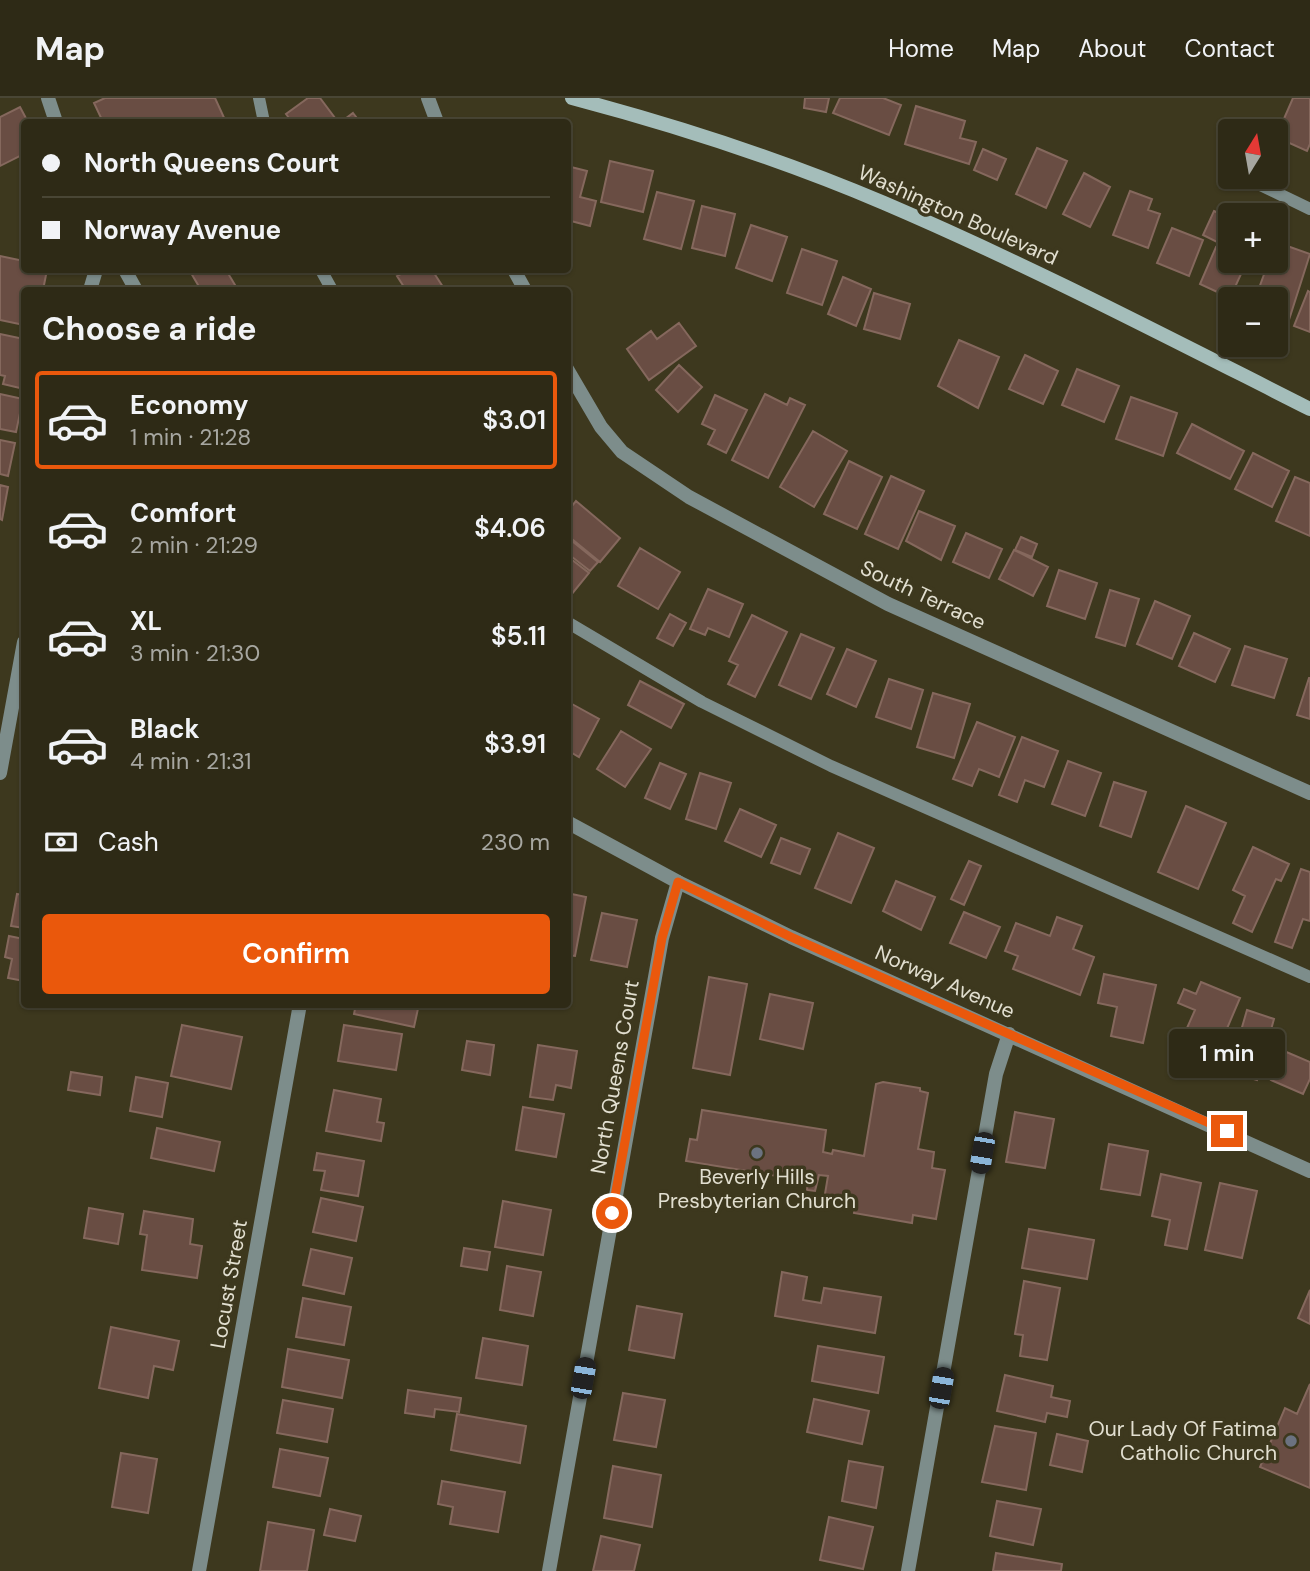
<!DOCTYPE html>
<meta charset="utf-8">
<style>
:root{--surface:#2e2a16;--page:#36321f;--text:#f1f3f6;--muted:#a7a7a1;--line:#494635;--accent:#ea580c}
body{margin:0;font-family:"DM Sans",sans-serif;background:var(--page);color:var(--text);height:100vh;display:flex;flex-direction:column;font-size:26px;white-space:nowrap}
*{box-sizing:border-box;margin:0}
p{font-size:23px;color:var(--muted)}
.icon{flex:none;width:38px;height:38px;fill:none;stroke:currentColor;stroke-width:2;stroke-linecap:round;stroke-linejoin:round}
.map{position:relative;flex:1;overflow:hidden}
.sheet{position:absolute;left:21px;top:189px;width:550px;height:721px;display:flex;flex-direction:column;background:var(--surface);border-radius:7px;box-shadow:0 2px 5px #0004,0 0 0 2px var(--line)}
.sheet>*{flex:none}
.hud{position:absolute;left:21px;top:21px;width:550px;height:154px;border-radius:7px;box-shadow:0 2px 5px #0004,0 0 0 2px var(--line);display:grid;align-content:center;height:154px;padding:0 21px;background:var(--surface)}
.needle{width:46px;rotate:11deg}
.fabs{position:absolute;left:1218px;top:21px;display:grid;gap:14px}
.fabs a{display:grid;place-items:center;width:70px;height:70px;border-radius:7px;background:var(--surface);box-shadow:0 2px 5px #0004,0 0 0 2px var(--line);font-size:35px}
.end{position:absolute;width:32px;height:32px;margin:-16px;border:9px solid #ea580c;background:#fff;box-shadow:0 0 0 4px #fff}
.from{border-radius:50%}
.bubble{position:absolute;height:49px;border-radius:7px;background:var(--surface);box-shadow:0 2px 5px #0004,0 0 0 2px var(--line);font-size:23px;font-weight:600;line-height:49px;text-align:center}
.car{position:absolute;width:21px;height:42px;margin:-21px -10px;border-radius:9px;box-shadow:0 0 5px 2px #0007;background:linear-gradient(#222 24%,#8ab4d8 0 40%,#222 0 76%,#8ab4d8 0 86%,#222 0)}
.hud b{display:flex;align-items:center;gap:24px;height:66px;font-size:26px}
.hud b+b{border-top:2px solid var(--line)}
.hud i{width:18px;height:18px;background:var(--text)}
ul{padding:0;list-style:none}
li{display:flex;align-items:center;gap:21px;height:98px;margin:0 14px 10px;padding:0 7px;border:4px solid transparent;border-radius:7px}
li div{flex:1}
li b{display:block;font-size:26px}
li em{font-style:normal;font-weight:600}
li.current{border-color:var(--accent)}
li>.icon{width:63px;height:63px;stroke-width:1.5}
h2{padding:0 21px;font-size:32px;line-height:84px}
.pay{display:flex;align-items:center;gap:18px;height:77px;padding:0 21px;font-size:26px}
.pay p{margin-inline-start:auto}
.action{display:flex;gap:14px;margin-top:auto;padding:14px 21px}
.action a{flex:1;height:80px;border-radius:7px;background:var(--accent);color:#fff;font-size:28px;font-weight:600;line-height:80px;text-align:center}
header{display:flex;align-items:center;gap:42px;box-sizing:border-box;height:98px;padding:0 35px;background:var(--surface);border-bottom:2px solid var(--line)}
header strong{font-size:33px}
nav{display:flex;gap:38px;margin-inline-start:auto;font-size:24px}
.map>svg:first-child{display:block}
.building{fill:#694d43;stroke:#85685d;stroke-width:2}
.lines{fill:none;stroke-linecap:round;stroke-linejoin:round}
.service{stroke:#7d8d8b;stroke-width:12}
.minor{stroke:#7d8d8b;stroke-width:14}
.tertiary{stroke:#7d8d8b;stroke-width:14}
.secondary{stroke:#a4bdba;stroke-width:14}
.route{stroke:#ea580c;stroke-width:9}
.worship-dot{fill:#6b7280;stroke:#3d381e;stroke-width:2.5}
.labels{text-anchor:middle;dominant-baseline:central;stroke-width:7;stroke-linejoin:round;paint-order:stroke}
.street-label{font-size:21px;fill:#e2dfd0;stroke:#3d381e}
.poi-label{font-size:21px;fill:#e2dfd0;stroke:#3d381e}
</style>
<header>
<strong>Map</strong>
<nav><a>Home</a><a>Map</a><a>About</a><a>Contact</a></nav>
</header>
<div class="map">
<svg width="1310" height="1473" viewBox="0 0 1310 1473">
<rect width="100%" height="100%" fill="#3d381e"/>
<path class="building" d="M105 0H215L226 24H103L94 5Z
M308 0H320L338 24H292L286 16Z
M805 0H829L826 14 804 10Z
M840 0H883L901 7 889 37 833 15Z
M1293 0H1310V46L1307 53 1276 39Z
M916 8 965 23 960 40 976 44 969 66 905 46Z
M20 9 28 24H24V56L0 68V19Z
M353 15 360 24H341Z
M1037 50 1067 63 1046 110 1016 96Z
M983 51 1006 61 997 82 974 72Z
M610 63 653 73 643 114 601 104Z
M567 68 587 73 580 99 596 103 590 128 567 122Z
M1084 75 1110 89 1090 129 1063 116Z
M1130 93 1152 101 1148 112 1160 116 1148 150 1113 137Z
M657 94 694 103 681 151 644 141Z
M702 108 735 116 725 158 692 150Z
M1214 113 1229 120 1217 144 1203 137Z
M751 127 787 139 772 183 736 170Z
M1172 130 1203 142 1189 178 1157 165Z
M1276 144 1310 156 1288 225 1276 220V201H1255L1269 163H1276Z
M1216 149 1230 155V163H1247L1230 200 1200 186Z
M802 151 837 163 822 207 787 195Z
M0 158 24 163V172H47L43 192H24V227L0 222Z
M198 172H226L238 192H201L191 175Z
M408 172H432L445 192H406L397 178Z
M843 179 871 191 856 228 828 216Z
M1308 193 1310 194V234L1294 228Z
M874 195 910 206 900 241 864 231Z
M679 225 696 248 649 282 627 251 651 233 657 241Z
M0 236 24 241V291L3 286 5 278 0 277Z
M959 242 999 259 978 310 938 288Z
M1025 257 1058 273 1043 306 1009 291Z
M679 267 702 289 678 314 656 292Z
M1077 271 1119 288 1104 324 1062 307Z
M0 296 23 301 16 334 0 331Z
M765 296 787 307 790 300 805 307 768 380 732 362Z
M715 297 747 312 726 355 708 346 715 332 702 326Z
M1131 299 1177 315 1163 358 1116 341Z
M1192 326 1244 353 1230 381 1177 355Z
M813 333 847 353 814 409 780 389Z
M0 342 15 345 8 378 0 376Z
M1253 355 1289 373 1272 409 1235 391Z
M849 363 882 379 857 431 824 416Z
M891 378 924 393 898 451 865 436Z
M1295 379 1310 385V438L1276 423Z
M0 387 8 389 2 422 0 421Z
M576 403 620 440 600 464 567 437V414Z
M919 413 955 428 941 462 906 443Z
M966 435 1002 451 989 480 953 464Z
M567 439 598 464 590 473 567 455Z
M1021 439 1037 446 1032 459 1015 452Z
M640 450 680 474 658 511 618 488Z
M1014 452 1048 469 1033 498 999 481Z
M567 458 589 475 567 502Z
M1059 472 1097 485 1085 521 1047 508Z
M708 491 743 506 729 539 708 530 705 537 690 531Z
M1110 492 1139 501 1125 548 1096 539Z
M1155 503 1190 518 1172 561 1137 546Z
M670 516 686 525 673 548 657 540Z
M752 517 787 534 755 599 728 586 738 567 729 563Z
M1194 535 1230 551 1215 584 1179 568Z
M801 536 834 550 811 601 779 587Z
M1245 548 1287 561 1274 600 1232 587Z
M847 551 876 563 856 609 827 596Z
M1309 580H1310V621L1297 617Z
M889 581 923 592 911 631 876 619Z
M640 583 684 606 671 630 628 607Z
M933 595 970 606 954 660 917 649Z
M572 606 599 621 579 659 567 652V615Z
M977 624 1015 639 999 679 979 671 972 688 953 681Z
M621 633 651 651 625 689 597 671Z
M1022 639 1058 653 1044 689 1025 682 1017 704 999 697Z
M1068 663 1101 675 1085 718 1052 706Z
M660 665 686 676 670 711 645 700Z
M700 675 731 685 716 731 686 721Z
M1114 684 1146 694 1131 739 1100 728Z
M1186 708 1226 725 1198 791 1158 774Z
M740 711 776 727 761 759 725 743Z
M838 735 874 750 851 805 815 790Z
M781 740 810 751 800 776 771 765Z
M1253 749 1289 766 1281 783 1276 781 1252 834 1233 825 1245 798 1233 792Z
M969 763 981 768 964 807 951 801Z
M1301 771 1310 774V823L1303 821 1292 850 1275 844Z
M896 783 935 799 921 832 883 813Z
M567 795 586 799 575 858 567 857Z
M17 796 24 797V830L11 828Z
M964 814 1000 829 986 860 950 845Z
M602 815 637 822 627 869 591 862Z
M1057 819 1082 828 1073 851 1094 859 1080 897 1013 871 1018 858 1005 853 1016 825 1050 838Z
M9 838 24 841V883L8 880 12 861 5 859Z
M1104 876 1156 887 1143 945 1111 938 1117 909 1098 905Z
M709 879 747 886 730 977 693 970Z
M1201 884 1240 900 1217 954 1183 939 1195 912 1178 905 1184 891 1196 896Z
M770 896 813 905 803 951 760 941Z
M356 906H419L414 929 354 916Z
M1247 912 1274 921 1257 982 1229 974Z
M182 927 242 939 231 991 171 978Z
M344 927 402 936 396 972 338 963Z
M467 943 494 947 490 977 462 972Z
M538 947 577 953 571 990 556 987 553 1002 530 999Z
M1284 953 1310 964V981L1303 996 1271 982Z
M71 974 102 979 100 997 68 992Z
M136 979 168 985 162 1019 130 1013Z
M883 984 920 990V993L928 995 918 1051 934 1054 932 1070 945 1072 936 1121 913 1117 912 1125 854 1115 855 1107 824 1102 828 1078 819 1077 815 1093 807 1092 808 1083 686 1063 690 1041 697 1042 702 1012 826 1032 823 1054 832 1056 833 1052 864 1058 876 986Z
M334 992 381 1001 377 1024 384 1025 381 1043 326 1033Z
M523 1009 564 1016 556 1059 516 1052Z
M1015 1014 1054 1021 1045 1070 1006 1064Z
M157 1030 220 1044 214 1073 151 1060Z
M1109 1046 1148 1053 1140 1097 1101 1091Z
M317 1055 364 1063 358 1098 321 1092 325 1073 314 1072Z
M1161 1076 1201 1085 1187 1151 1165 1147 1170 1122 1152 1118Z
M1220 1085 1257 1093 1242 1160 1205 1152Z
M321 1100 363 1109 356 1143 313 1134Z
M503 1103 551 1112 543 1157 495 1149Z
M89 1110 123 1116 118 1146 84 1140Z
M144 1113 193 1121 190 1146 202 1148 197 1180 142 1172 147 1137 140 1136Z
M1029 1131 1094 1142 1087 1181 1022 1170Z
M464 1150 490 1154 487 1172 461 1168Z
M311 1151 352 1160 344 1196 303 1187Z
M507 1168 541 1174 533 1218 500 1212Z
M782 1174 807 1179 803 1202 821 1205 824 1190 881 1199 875 1235 775 1218Z
M1024 1183 1060 1190 1047 1262 1020 1258 1023 1237 1015 1236Z
M1310 1192V1226L1298 1220Z
M303 1200 351 1209 344 1247 296 1239Z
M637 1208 682 1216 674 1260 629 1252Z
M111 1229 179 1243 173 1272 154 1268 148 1300 99 1290Z
M483 1240 528 1248 522 1287 476 1280Z
M818 1248 884 1259 878 1295 812 1283Z
M288 1251 349 1262 342 1300 282 1289Z
M1005 1277 1053 1288 1051 1299 1070 1303 1067 1319 1047 1315 1045 1324 997 1313Z
M1310 1286V1390L1260 1369 1285 1310 1297 1316Z
M408 1292 461 1300 459 1314 435 1311 434 1319 405 1315Z
M623 1295 665 1302 656 1349 614 1342Z
M814 1301 869 1313 862 1346 807 1334Z
M283 1302 333 1311 327 1344 277 1335Z
M457 1316 526 1328 520 1365 451 1352Z
M995 1328 1036 1335 1026 1392 982 1384Z
M1057 1336 1088 1343 1082 1374 1050 1367Z
M280 1351 328 1360 320 1398 273 1389Z
M121 1355 157 1361 148 1415 112 1409Z
M849 1363 883 1369 876 1410 842 1403Z
M613 1368 661 1377 652 1429 604 1420Z
M442 1383 505 1394 498 1434 450 1426 453 1409 438 1406Z
M997 1403 1041 1411 1033 1447 990 1438Z
M330 1411 361 1418 355 1443 324 1437Z
M829 1419 873 1429 863 1471 820 1462Z
M268 1424 314 1432 307 1473H260Z
M601 1438 640 1447 634 1473H593Z
M996 1455 1062 1466 1061 1473H993Z"/>
<g class="lines">
<path class="service" d="M259 0 264 24
M1248 81 1310 111
M321 172 332 192
M567 524 702 604 831 668 1310 879"/>
<path class="minor" d="M428 0 437 24
M514 172 525 192
M90 192 96 172
M567 271 601 329 622 354 689 399 888 506 1310 695
M0 675 24 544
M199 1473 300 906
M549 1473 662 840 678 784
M908 1473 996 976 1009 936"/>
<path class="tertiary" d="M48 0 56 24
M125 172 136 192
M567 724 678 784 791 839 1310 1073"/>
<path class="secondary" d="M572 0C678 28 783 62 884 105 1029 167 1169 240 1310 311"/>
</g>
<g class="lines">
<path class="route" d="M612 1115 662 840 678 784 791 839 1227 1033"/>
</g>
<g class="worship-dot">
<circle cx="757" cy="1055" r="7"/>
<circle cx="1291" cy="1343" r="7"/>
</g>
<g class="labels">
<g class="street-label">
<text transform="translate(958 117) rotate(24)">Washington Boulevard</text>
<text transform="translate(923 497) rotate(25)">South Terrace</text>
<text transform="translate(945 884) rotate(24)">Norway Avenue</text>
<text transform="translate(615 979) rotate(-80)">North Queens Court</text>
<text transform="translate(229 1186) rotate(-80)">Locust Street</text>
</g>
<g class="poi-label">
<text x="757" y="1079">Beverly Hills<tspan x="757" dy="24">Presbyterian Church</tspan></text>
<text x="1277" y="1331" text-anchor="end">Our Lady Of Fatima<tspan x="1277" dy="24">Catholic Church</tspan></text>
</g>
</g>
</svg>
<div class="fabs">
<a><svg class="needle" viewBox="-14 -14 28 28"><path d="M0-13l5 13h-10z" fill="#e53935"/><path d="M0 13l5-13h-10z" fill="#a7a7a1"/></svg></a>
<a>+</a>
<a>−</a>
</div>
<i class="end from" style="left:612px;top:1115px"></i>
<i class="end" style="left:1227px;top:1033px"></i>
<div class="bubble" style="left:1169px;top:931px;width:116px">1 min</div>
<i class="car" style="left:982px;top:1055px;rotate:190deg"></i>
<i class="car" style="left:583px;top:1280px;rotate:10deg"></i>
<i class="car" style="left:941px;top:1290px;rotate:10deg"></i>
<div class="hud">
<b><i class="from"></i>North Queens Court</b>
<b><i></i>Norway Avenue</b>
</div>
<section class="sheet">
<h2>Choose a ride</h2>
<ul>
<li class="current"><svg class="icon" aria-label="car" viewBox="0 0 24 24"><path d="M5 17H2v-5l4-1 3-4h7l3 4 3 1v5h-3M9 17h6M6 11h13"/><circle cx="7" cy="17" r="2"/><circle cx="17" cy="17" r="2"/></svg><div><b>Economy</b><p>1 min · 21:28</p></div><em>$3.01</em></li>
<li><svg class="icon" aria-label="car" viewBox="0 0 24 24"><path d="M5 17H2v-5l4-1 3-4h7l3 4 3 1v5h-3M9 17h6M6 11h13"/><circle cx="7" cy="17" r="2"/><circle cx="17" cy="17" r="2"/></svg><div><b>Comfort</b><p>2 min · 21:29</p></div><em>$4.06</em></li>
<li><svg class="icon" aria-label="car" viewBox="0 0 24 24"><path d="M5 17H2v-5l4-1 3-4h7l3 4 3 1v5h-3M9 17h6M6 11h13"/><circle cx="7" cy="17" r="2"/><circle cx="17" cy="17" r="2"/></svg><div><b>XL</b><p>3 min · 21:30</p></div><em>$5.11</em></li>
<li><svg class="icon" aria-label="car" viewBox="0 0 24 24"><path d="M5 17H2v-5l4-1 3-4h7l3 4 3 1v5h-3M9 17h6M6 11h13"/><circle cx="7" cy="17" r="2"/><circle cx="17" cy="17" r="2"/></svg><div><b>Black</b><p>4 min · 21:31</p></div><em>$3.91</em></li>
</ul>
<div class="pay"><svg class="icon" aria-label="cash" viewBox="0 0 24 24"><path d="M3 7h18v10H3z"/><circle cx="12" cy="12" r="2"/></svg>Cash<p>230 m</p></div>
<div class="action"><a>Confirm</a></div>
</section>
</div>
